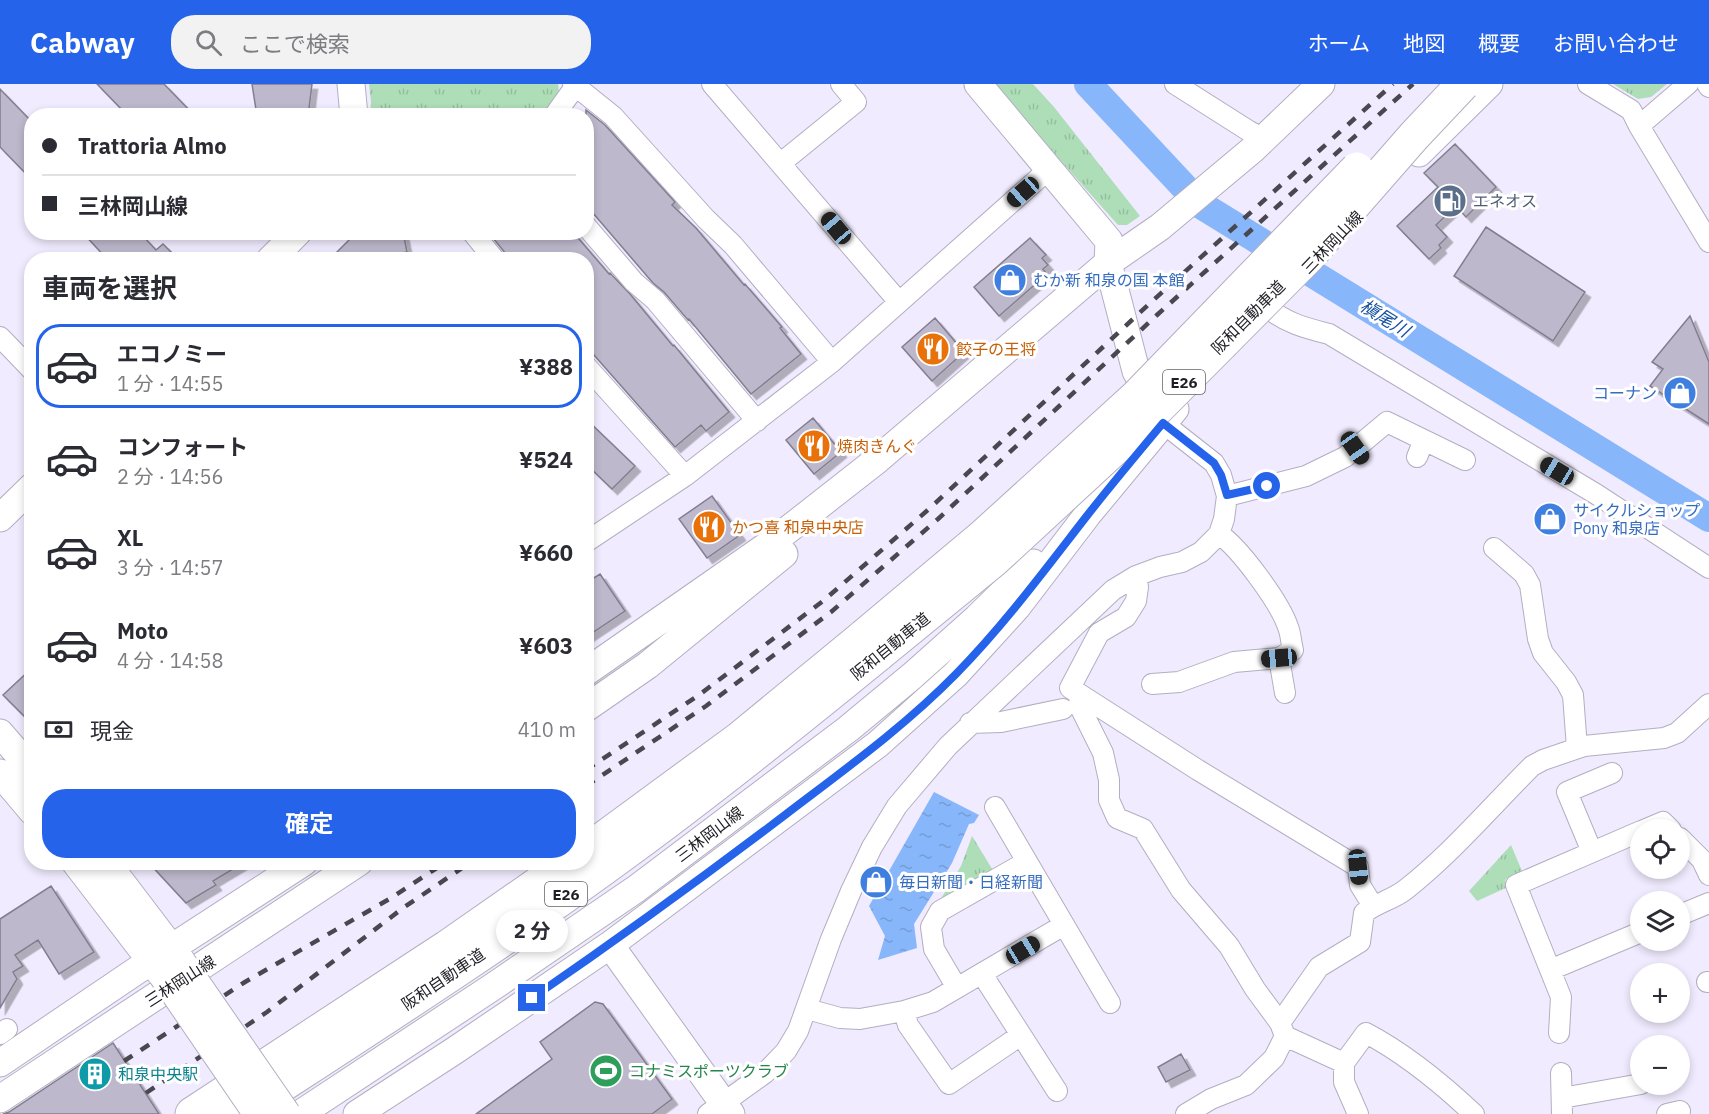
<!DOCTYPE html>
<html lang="ja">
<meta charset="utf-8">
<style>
:root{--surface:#fff;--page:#f2f2f3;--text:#2b2b33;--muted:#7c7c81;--line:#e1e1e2;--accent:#2563eb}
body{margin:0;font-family:"IBM Plex Sans","Noto Sans JP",sans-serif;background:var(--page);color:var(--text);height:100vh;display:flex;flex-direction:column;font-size:22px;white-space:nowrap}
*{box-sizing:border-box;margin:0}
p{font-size:20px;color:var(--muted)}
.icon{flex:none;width:33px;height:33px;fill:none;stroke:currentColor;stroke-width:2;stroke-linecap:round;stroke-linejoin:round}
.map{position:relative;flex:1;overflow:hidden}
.side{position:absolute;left:24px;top:168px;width:570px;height:618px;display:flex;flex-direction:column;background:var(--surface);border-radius:24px;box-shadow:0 3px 9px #0003}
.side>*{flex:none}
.banner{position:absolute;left:24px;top:24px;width:570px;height:132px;border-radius:24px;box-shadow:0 3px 9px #0003;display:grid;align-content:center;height:132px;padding:0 18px;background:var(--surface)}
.tools{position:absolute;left:1630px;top:735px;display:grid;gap:12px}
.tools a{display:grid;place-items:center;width:60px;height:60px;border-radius:50%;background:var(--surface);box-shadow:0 3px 9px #0003;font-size:30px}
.end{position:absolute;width:27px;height:27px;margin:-14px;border:8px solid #2563eb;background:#fff;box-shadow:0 0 0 3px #fff}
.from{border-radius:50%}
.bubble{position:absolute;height:42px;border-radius:21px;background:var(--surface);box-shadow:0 3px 9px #0003;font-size:20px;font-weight:700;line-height:42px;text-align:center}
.car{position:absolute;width:18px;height:36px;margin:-18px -9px;border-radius:8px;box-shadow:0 0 4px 2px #0007;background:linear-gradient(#222 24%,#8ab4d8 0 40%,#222 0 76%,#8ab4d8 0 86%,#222 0)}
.banner b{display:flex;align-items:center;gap:21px;height:57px;font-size:22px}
.banner b+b{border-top:2px solid var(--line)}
.banner i{width:15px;height:15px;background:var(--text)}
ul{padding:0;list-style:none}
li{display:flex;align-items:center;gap:18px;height:84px;margin:0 12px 9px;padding:0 6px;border:3px solid transparent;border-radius:24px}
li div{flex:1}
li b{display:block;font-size:22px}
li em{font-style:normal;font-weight:700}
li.active{border-color:var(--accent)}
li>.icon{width:54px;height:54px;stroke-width:1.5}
h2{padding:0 18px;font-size:27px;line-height:72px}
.pay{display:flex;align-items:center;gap:15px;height:66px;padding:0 18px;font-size:22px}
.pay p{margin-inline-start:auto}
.button{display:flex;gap:12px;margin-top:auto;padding:12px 18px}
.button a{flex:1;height:69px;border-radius:24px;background:var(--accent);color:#fff;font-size:24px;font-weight:700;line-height:69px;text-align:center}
header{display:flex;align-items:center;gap:36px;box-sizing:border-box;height:84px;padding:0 30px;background:var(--accent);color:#fff}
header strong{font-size:28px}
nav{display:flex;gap:33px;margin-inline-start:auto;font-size:21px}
.search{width:420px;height:54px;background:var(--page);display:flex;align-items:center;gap:15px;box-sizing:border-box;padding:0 21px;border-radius:24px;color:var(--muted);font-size:22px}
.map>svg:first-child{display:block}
.park{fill:url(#park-tufts)}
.water{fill:url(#water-ripples)}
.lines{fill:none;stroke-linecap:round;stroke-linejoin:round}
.river{stroke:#87b6fa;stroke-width:28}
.building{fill:#bdb8cb;stroke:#837e8f;stroke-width:1.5;filter:url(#shadow)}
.street-casing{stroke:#b3aec0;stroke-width:22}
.secondary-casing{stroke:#b3aec0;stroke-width:29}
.highway-casing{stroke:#b3aec0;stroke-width:35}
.street{stroke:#fff;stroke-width:20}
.secondary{stroke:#fff;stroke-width:27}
.highway{stroke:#fff;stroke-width:33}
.rail{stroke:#494750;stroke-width:4.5;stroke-dasharray:10 10;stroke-linecap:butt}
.secondary-bridge-casing{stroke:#b3aec0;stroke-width:29;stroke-linecap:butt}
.highway-bridge-casing{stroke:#b3aec0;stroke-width:35;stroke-linecap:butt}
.secondary-bridge{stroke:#fff;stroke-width:27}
.highway-bridge{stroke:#fff;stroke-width:33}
.route{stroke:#2563eb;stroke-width:8}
.labels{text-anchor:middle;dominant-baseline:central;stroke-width:6;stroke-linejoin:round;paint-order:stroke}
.shield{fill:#fff;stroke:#636266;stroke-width:1.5}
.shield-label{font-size:15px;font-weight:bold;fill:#201e25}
.service-label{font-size:16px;fill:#4e5e75;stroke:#fff;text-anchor:start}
.street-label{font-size:16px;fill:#201e25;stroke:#fff}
.shop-label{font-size:16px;fill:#366cbe;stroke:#fff;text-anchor:start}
.food-label{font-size:16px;fill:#c56008;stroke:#fff;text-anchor:start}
.leisure-label{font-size:16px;fill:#27864d;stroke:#fff;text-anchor:start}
.culture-label{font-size:16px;fill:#0d838f;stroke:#fff;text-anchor:start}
.water-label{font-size:18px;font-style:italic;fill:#15519f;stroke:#fff}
</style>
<header>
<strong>Cabway</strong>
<div class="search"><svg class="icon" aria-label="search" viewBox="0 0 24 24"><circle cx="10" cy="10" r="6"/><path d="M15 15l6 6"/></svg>ここで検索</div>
<nav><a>ホーム</a><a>地図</a><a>概要</a><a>お問い合わせ</a></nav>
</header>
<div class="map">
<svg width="1709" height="1030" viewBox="0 0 1709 1030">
<defs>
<pattern id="park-tufts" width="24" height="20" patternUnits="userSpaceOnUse" patternTransform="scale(1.5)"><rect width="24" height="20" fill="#aedeb8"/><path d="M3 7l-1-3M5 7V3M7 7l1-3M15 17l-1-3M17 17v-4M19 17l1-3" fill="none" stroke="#95be9e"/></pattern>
<pattern id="water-ripples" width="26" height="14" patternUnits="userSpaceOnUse" patternTransform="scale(1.5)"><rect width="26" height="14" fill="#87b6fa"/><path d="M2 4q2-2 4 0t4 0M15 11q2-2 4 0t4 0" fill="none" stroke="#749cd6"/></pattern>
<filter id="shadow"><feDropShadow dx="5.5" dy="5.5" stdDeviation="0" flood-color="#0004"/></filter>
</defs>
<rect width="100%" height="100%" fill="#f0ebfe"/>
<path class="park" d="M369 0H558L559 8 542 31 370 32 371 18Z
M992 0H1033L1054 23 1140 132 1127 141H1118Z
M1613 0H1667L1651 13 1638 15Z
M972 752 994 788 937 821 961 782Z
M1511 761 1522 787 1505 796 1508 803 1477 817 1469 807Z"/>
<path class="water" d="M934 708 979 731 974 739 969 740 952 779 914 840 917 864 878 876 885 852 869 822Z"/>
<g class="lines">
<path class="river" d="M1088 0 1201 121 1709 434"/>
</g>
<path class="building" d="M97 0H164L195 32H128Z
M252 0H312L308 32H257Z
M0 5 32 38V96L0 63Z
M586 26 605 41 675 118 672 121 696 144 744 201 745 200 782 243 780 244 801 270 751 310 689 235 688 236 664 208 653 199 586 121Z
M1455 60 1496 103 1466 133 1456 122 1436 141 1447 153 1439 161 1441 164 1429 175 1397 142 1438 103 1424 89Z
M1486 143 1585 208 1553 257 1454 192Z
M82 148H139L156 166 163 160 179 176H108Z
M357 148H403L407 168 367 176H329Z
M488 148H573L609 190 610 189 630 210 673 262 674 261 729 328 706 347 701 341 675 363 586 262V176H511Z
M1030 154 1046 171 1042 174 1048 181 1043 185 1047 190 999 232 974 203Z
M1690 232 1709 278V340L1650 302 1663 285 1652 278Z
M935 234 964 268 932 297 902 263Z
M813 334 841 368 814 390 786 356Z
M586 335 635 382 612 405 586 380Z
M712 412 740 451 707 474 679 435Z
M600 490 625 527 586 553V499Z
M32 584V640L3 611Z
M148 778H245L213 797 216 801 186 819Z
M51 802 94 868 59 890 38 856 15 871 23 882 13 888 17 895 0 924V835Z
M595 918 603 920 672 1015 652 1030H476L552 975 540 958Z
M113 959 159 1030H3L9 1028Z
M1181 970 1190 986 1166 998 1158 983Z"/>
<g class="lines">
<g class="street-casing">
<path id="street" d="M573 0 613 32 706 135 733 161 832 278
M712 0 899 218
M1175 0 1249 47 1264 55
M1588 0 1631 26 1639 42 1688 0
M1707 0 1709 3
M554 32 577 0
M1639 42 1709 158
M781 79 856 18 841 0
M586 142 634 198 655 216 757 337
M472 148 495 176
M1268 224C1286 239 1306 244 1329 250L1596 410 1709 484
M0 253 32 286
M586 282 685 392
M1417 373 1424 356
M1227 412 1306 392 1345 373 1387 338 1465 376
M586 458 685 392 832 278 1049 85
M1494 464 1524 490 1530 501 1538 555 1543 569 1566 598 1573 611 1577 664
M1136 492 1138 503 1136 517 1126 533 1099 549 1070 604 1198 686 1358 783 1360 801 1373 822
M1279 574 1285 609
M1152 600 1179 598 1234 578 1279 574 1293 566C1291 559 1291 550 1288 543 1280 519 1240 464 1219 450
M1079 610 1080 623 1103 669 1109 696V716L1117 734 1143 745 1181 806 1229 862 1255 905 1280 939 1285 952 1344 979
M970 639 1001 638 1063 625
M995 723 1110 919
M1644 746 1663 738 1671 746
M1680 754 1702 776 1709 791
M1592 768 1567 708 1612 689
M1680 831 1709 819
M1550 886 1641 848
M982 890 1057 1007
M1707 898H1709
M957 904 934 865 931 843 940 827 1026 778
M807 925 840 934 860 935 904 927 933 918 1064 841
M904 927 908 941 949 1000 1021 951
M1280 939 1319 883 1360 858 1364 829C1376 819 1392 816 1405 806 1451 770 1490 724 1532 682L1543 676 1584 662 1664 654 1677 649 1709 620
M1559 949 1561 913 1516 801 1641 747
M0 950 7 945
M1561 989 1562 1030
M1562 1014 1641 1000
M708 1030 765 989 786 967 798 947 831 855 851 807 872 763 897 722 948 662 1113 506 1136 492 1160 483 1182 478 1201 468 1219 450 1224 435 1227 412 1221 391 1214 379 1163 339
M1186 1030 1211 1015 1246 1001 1274 974 1285 952
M1358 1030 1344 998V979L1366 949C1406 970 1441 999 1474 1030
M1667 1030 1680 1027"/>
</g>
<g class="secondary-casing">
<path id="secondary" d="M351 0 354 32
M978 0 1109 157 1108 179 1136 287 1154 322
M1419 69 1489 0
M270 176 298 148
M0 434 32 403
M586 588 771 459 877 376 1108 179 1160 143 1252 66 1321 0
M586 624 648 581 784 470
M0 649 32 686
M0 689 32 727
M75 778 161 890
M106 778 182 878
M610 861 731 1030
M0 979 136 887 304 778
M0 1015 359 778
M300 1030 494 902 636 805 848 645 912 592 977 534 1033 479
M357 1030 454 967 610 861 878 660 956 590 1017 523 1088 430 1175 325"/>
</g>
<g class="highway-casing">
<path id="highway" d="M586 767 740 654 864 552
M192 1030 447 863 569 778
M238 1030C368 945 500 861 625 769 712 705 796 638 879 570"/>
</g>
<use href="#street" class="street"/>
<use href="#secondary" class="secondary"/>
<use href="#highway" class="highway"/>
<path class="rail" d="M586 686 699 611 823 517 929 425 1148 221 1393 0
M586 702 706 622 831 528 938 435 1157 231 1413 0
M124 977 245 898 391 814 446 778
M146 1009 267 928 403 824 471 778"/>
<g class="secondary-bridge-casing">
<path id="secondary-bridge" d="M182 878 287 1030
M162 891 257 1030"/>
</g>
<g class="highway-bridge-casing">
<path id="highway-bridge" d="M864 552 982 453 1136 313 1357 85
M879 570 994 476 1150 332 1309 172 1414 52 1463 0"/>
</g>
<use href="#secondary-bridge" class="secondary-bridge"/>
<use href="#highway-bridge" class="highway-bridge"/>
</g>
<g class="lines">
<path class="route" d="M532 914C618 855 702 794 785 731 844 686 904 643 956 590 1004 541 1044 487 1086 433 1111 401 1137 370 1163 339L1214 379 1221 391 1227 411 1267 402"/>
</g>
<defs>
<g id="fuel-disc" transform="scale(1.725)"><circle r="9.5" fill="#5c6f8a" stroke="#fff"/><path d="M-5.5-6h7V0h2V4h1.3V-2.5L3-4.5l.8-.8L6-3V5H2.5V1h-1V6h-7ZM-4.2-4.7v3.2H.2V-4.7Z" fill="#fff"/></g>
<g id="shop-disc" transform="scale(1.725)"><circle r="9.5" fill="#3f7fe0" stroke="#fff"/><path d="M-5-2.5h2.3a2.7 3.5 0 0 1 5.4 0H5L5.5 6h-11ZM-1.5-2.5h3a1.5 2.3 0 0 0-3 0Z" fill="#fff"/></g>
<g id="restaurant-disc" transform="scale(1.725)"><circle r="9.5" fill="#e8710a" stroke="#fff"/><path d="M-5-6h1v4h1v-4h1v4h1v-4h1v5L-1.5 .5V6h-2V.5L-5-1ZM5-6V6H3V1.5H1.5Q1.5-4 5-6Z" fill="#fff"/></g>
<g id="stadium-disc" transform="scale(1.725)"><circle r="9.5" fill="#2e9e5b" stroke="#fff"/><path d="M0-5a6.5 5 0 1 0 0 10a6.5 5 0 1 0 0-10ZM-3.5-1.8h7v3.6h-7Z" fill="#fff"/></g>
<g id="building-disc" transform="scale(1.725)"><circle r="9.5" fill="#0f9aa8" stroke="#fff"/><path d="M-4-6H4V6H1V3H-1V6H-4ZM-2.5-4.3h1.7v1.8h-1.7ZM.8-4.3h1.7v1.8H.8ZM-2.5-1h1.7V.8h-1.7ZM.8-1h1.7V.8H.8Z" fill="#fff"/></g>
</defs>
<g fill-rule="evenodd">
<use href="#fuel-disc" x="1450" y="117"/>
<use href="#shop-disc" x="1010" y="196"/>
<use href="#restaurant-disc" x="933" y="265"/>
<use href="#shop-disc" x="1680" y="309"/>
<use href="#restaurant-disc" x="814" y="362"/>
<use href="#shop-disc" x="1550" y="435"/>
<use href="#restaurant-disc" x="709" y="443"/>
<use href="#shop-disc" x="876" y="798"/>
<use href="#stadium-disc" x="606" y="987"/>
<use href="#building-disc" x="95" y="990"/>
</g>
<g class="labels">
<g class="shield">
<rect x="1163" y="286" width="42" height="24" rx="4.5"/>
<rect x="545" y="798" width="42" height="24" rx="4.5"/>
</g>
<g class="shield-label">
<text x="1184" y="298">E26</text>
<text x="566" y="810">E26</text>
</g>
<g class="service-label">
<text x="1473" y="117">エネオス</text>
</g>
<g class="street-label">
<text transform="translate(1332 158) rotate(-46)">三林岡山線</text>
<text transform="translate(1248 233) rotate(-45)">阪和自動車道</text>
<text transform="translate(890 562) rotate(-39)">阪和自動車道</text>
<text transform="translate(709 750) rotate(-37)">三林岡山線</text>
<text transform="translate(443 895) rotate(-34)">阪和自動車道</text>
<text transform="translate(180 897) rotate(-33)">三林岡山線</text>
</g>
<g class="shop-label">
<text x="1033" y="196">むか新 和泉の国 本館</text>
<text x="1657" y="309" text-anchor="end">コーナン</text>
<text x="1573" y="426">サイクルショップ<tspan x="1573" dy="18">Pony 和泉店</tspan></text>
<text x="899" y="798">毎日新聞・日経新聞</text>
</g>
<g class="food-label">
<text x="956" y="265">餃子の王将</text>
<text x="837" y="362">焼肉きんぐ</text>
<text x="732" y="443">かつ喜 和泉中央店</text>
</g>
<g class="leisure-label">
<text x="629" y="987">コナミスポーツクラブ</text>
</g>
<g class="culture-label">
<text x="118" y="990">和泉中央駅</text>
</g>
<g class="water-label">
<text transform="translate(1385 234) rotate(32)">槇尾川</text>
</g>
</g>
</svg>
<div class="tools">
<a><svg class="icon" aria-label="locate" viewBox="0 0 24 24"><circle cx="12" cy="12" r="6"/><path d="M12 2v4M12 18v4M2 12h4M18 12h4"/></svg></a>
<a><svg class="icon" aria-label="layers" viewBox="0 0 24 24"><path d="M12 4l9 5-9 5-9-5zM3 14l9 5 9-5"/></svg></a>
<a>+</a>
<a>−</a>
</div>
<i class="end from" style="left:1267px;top:402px"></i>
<i class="end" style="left:532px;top:914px"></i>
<div class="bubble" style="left:496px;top:826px;width:72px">2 分</div>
<i class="car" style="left:1023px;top:108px;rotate:229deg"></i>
<i class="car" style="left:836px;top:144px;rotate:320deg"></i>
<i class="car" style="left:1355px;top:364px;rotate:145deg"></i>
<i class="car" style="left:1557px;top:387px;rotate:301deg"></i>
<i class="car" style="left:1279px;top:574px;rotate:265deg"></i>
<i class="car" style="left:1358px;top:783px;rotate:174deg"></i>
<i class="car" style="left:1023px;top:866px;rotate:59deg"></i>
<div class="banner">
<b><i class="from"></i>Trattoria Almo</b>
<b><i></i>三林岡山線</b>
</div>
<section class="side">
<h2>車両を選択</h2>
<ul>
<li class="active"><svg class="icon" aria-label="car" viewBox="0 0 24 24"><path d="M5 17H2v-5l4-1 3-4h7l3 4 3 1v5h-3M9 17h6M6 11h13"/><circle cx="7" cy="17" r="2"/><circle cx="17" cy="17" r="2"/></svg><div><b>エコノミー</b><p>1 分 · 14:55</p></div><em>¥388</em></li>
<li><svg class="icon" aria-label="car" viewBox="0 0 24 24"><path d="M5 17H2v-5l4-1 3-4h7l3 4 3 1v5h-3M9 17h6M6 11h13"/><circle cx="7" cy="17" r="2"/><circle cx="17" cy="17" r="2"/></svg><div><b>コンフォート</b><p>2 分 · 14:56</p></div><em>¥524</em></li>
<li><svg class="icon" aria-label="car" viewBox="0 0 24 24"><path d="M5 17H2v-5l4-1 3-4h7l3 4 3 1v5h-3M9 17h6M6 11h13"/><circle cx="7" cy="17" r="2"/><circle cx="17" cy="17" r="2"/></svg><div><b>XL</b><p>3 分 · 14:57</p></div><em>¥660</em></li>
<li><svg class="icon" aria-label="car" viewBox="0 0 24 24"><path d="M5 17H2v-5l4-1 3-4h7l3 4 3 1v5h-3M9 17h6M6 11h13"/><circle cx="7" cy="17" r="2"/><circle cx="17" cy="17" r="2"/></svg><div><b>Moto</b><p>4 分 · 14:58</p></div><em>¥603</em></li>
</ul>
<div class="pay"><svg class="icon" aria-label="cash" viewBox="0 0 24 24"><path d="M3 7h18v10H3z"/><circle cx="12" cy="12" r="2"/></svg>現金<p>410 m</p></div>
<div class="button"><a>確定</a></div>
</section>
</div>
